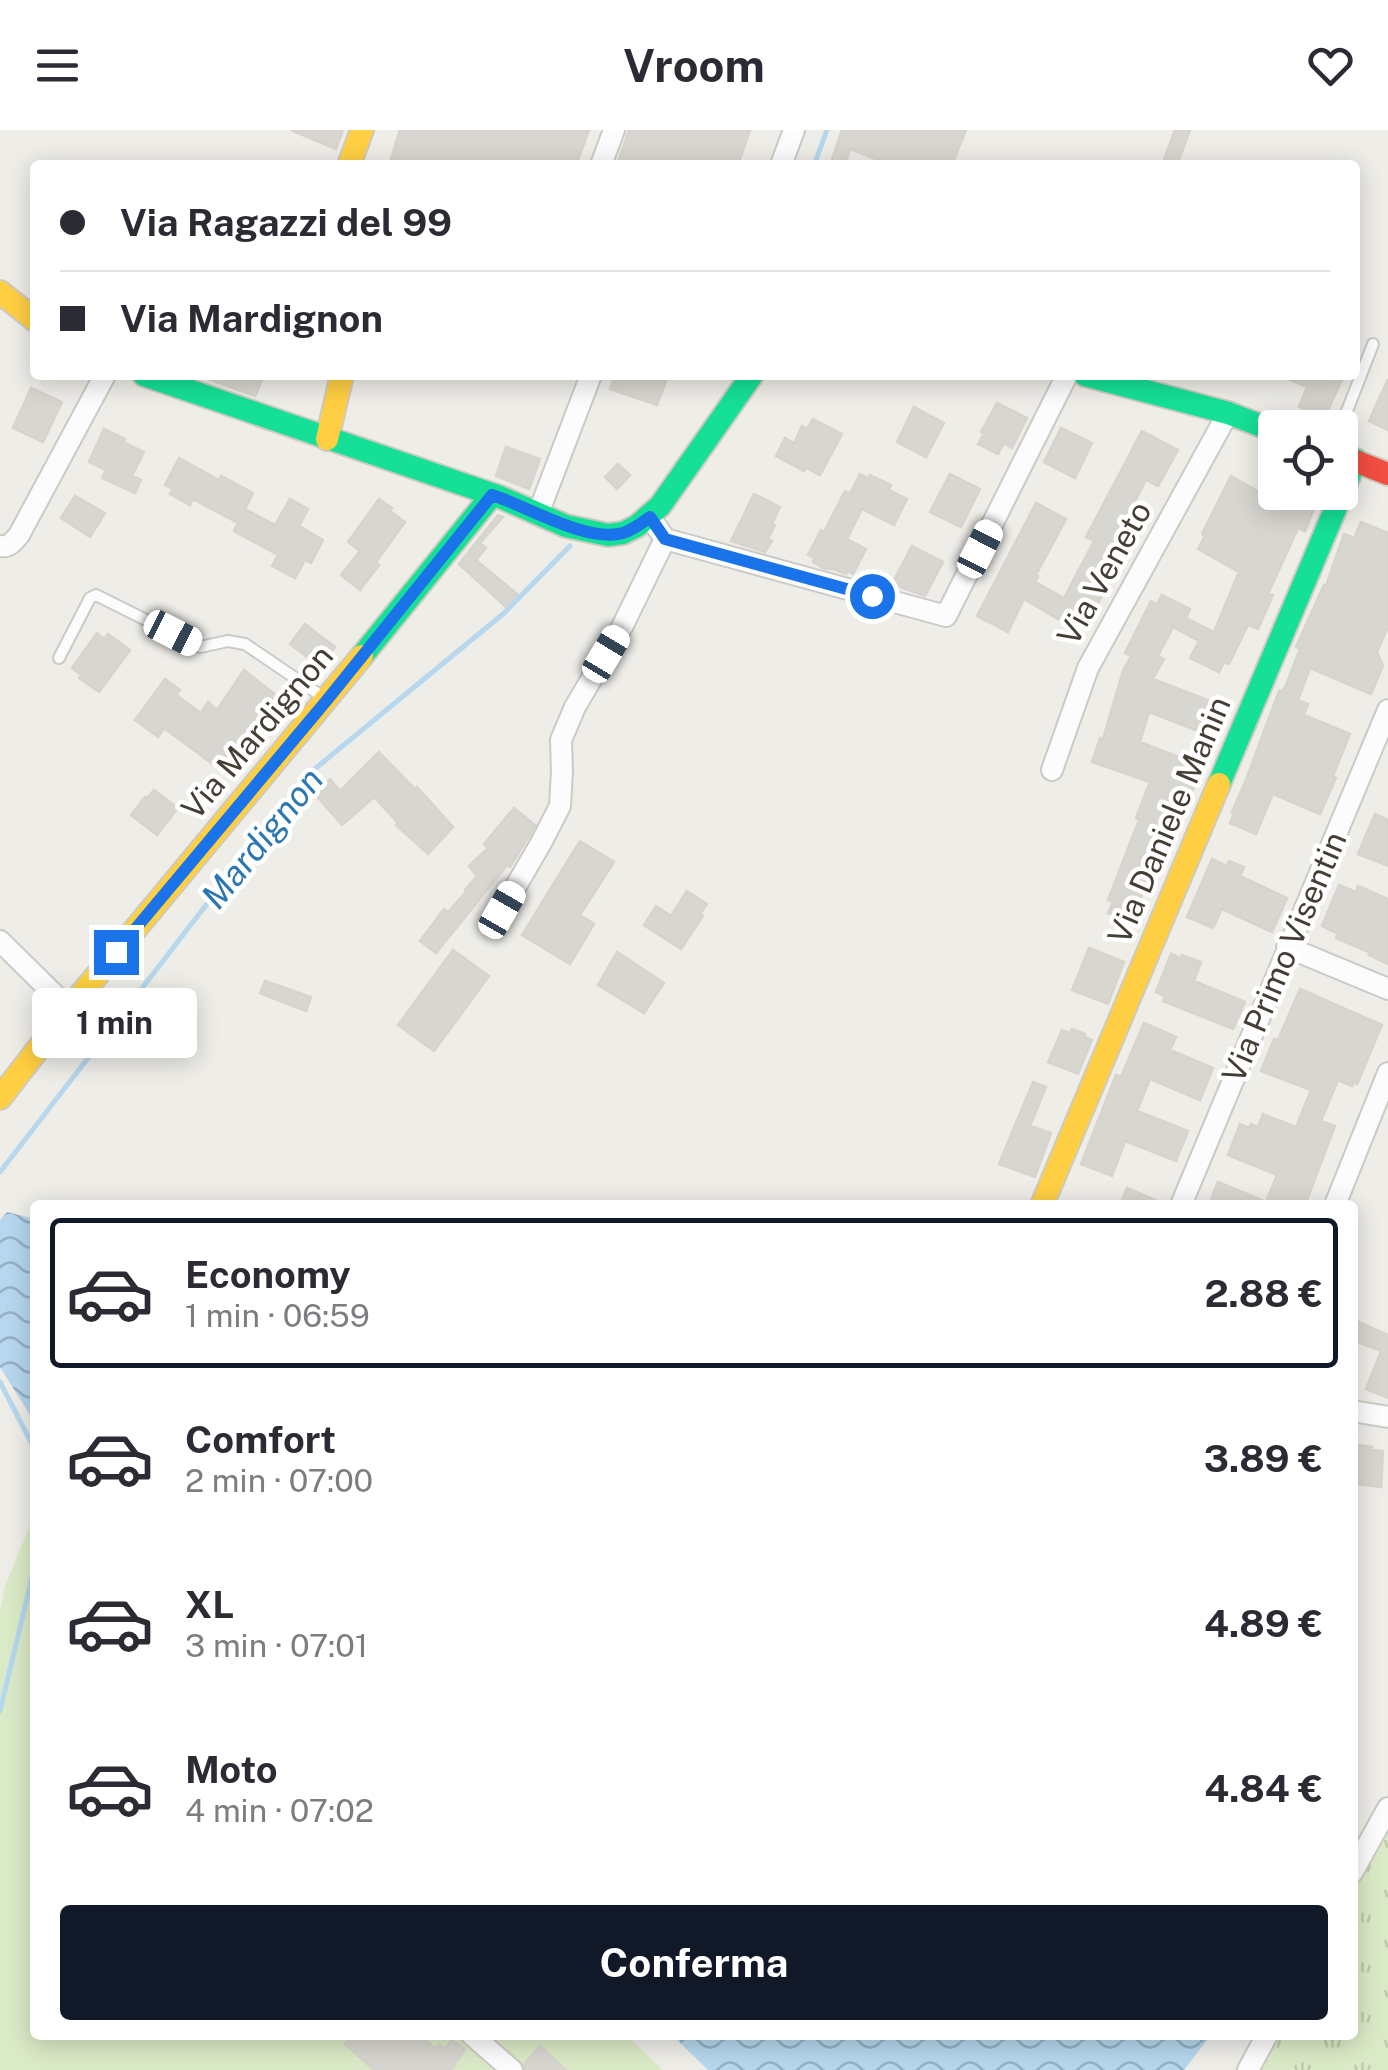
<!DOCTYPE html>
<html lang="it">
<meta charset="utf-8">
<style>
:root{--surface:#fff;--page:#f7f7f7;--text:#2b2b33;--muted:#7c7c81;--line:#e1e1e2;--accent:#111827}
body{margin:0;font-family:"Public Sans",sans-serif;background:var(--page);color:var(--text);height:100vh;display:flex;flex-direction:column;font-size:38px;white-space:nowrap}
*{box-sizing:border-box;margin:0}
p{font-size:32px;color:var(--muted)}
.icon{flex:none;width:55px;height:55px;fill:none;stroke:currentColor;stroke-width:2;stroke-linecap:round;stroke-linejoin:round}
.map{position:relative;flex:1;overflow:hidden}
.side{position:absolute;left:30px;top:1070px;width:1328px;height:840px;display:flex;flex-direction:column;background:var(--surface);border-radius:10px;box-shadow:0 5px 25px #0003}
.side>*{flex:none}
.hud{position:absolute;left:30px;top:30px;width:1330px;height:220px;border-radius:10px;box-shadow:0 5px 25px #0003;display:grid;align-content:center;height:220px;padding:0 30px;background:var(--surface)}
.fabs{position:absolute;left:1258px;top:280px;display:grid;gap:20px}
.fabs a{display:grid;place-items:center;width:100px;height:100px;border-radius:10px;background:var(--surface);box-shadow:0 5px 25px #0003;font-size:50px}
.end{position:absolute;width:45px;height:45px;margin:-22px;border:12px solid #1a73e8;background:#fff;box-shadow:0 0 0 5px #fff}
.from{border-radius:50%}
.bubble{position:absolute;height:70px;border-radius:10px;background:var(--surface);box-shadow:0 5px 25px #0003;font-size:32px;font-weight:700;line-height:70px;text-align:center}
.car{position:absolute;width:30px;height:60px;margin:-30px -15px;border-radius:12px;box-shadow:0 0 8px 2px #0007;background:linear-gradient(#fff 24%,#345 0 40%,#fff 0 76%,#345 0 86%,#fff 0)}
.hud b{display:flex;align-items:center;gap:35px;height:95px;font-size:38px}
.hud b+b{border-top:2px solid var(--line)}
.hud i{width:25px;height:25px;background:var(--text)}
ul{padding:18px 0 0;list-style:none}
li{display:flex;align-items:center;gap:30px;height:150px;margin:0 20px 15px;padding:0 10px;border:5px solid transparent;border-radius:10px}
li div{flex:1}
li b{display:block;font-size:38px}
li em{font-style:normal;font-weight:700}
li.selected{border-color:var(--accent)}
li>.icon{width:90px;height:90px;stroke-width:1.5}
.button{display:flex;gap:20px;margin-top:auto;padding:20px 30px}
.button a{flex:1;height:115px;border-radius:10px;background:var(--accent);color:#fff;font-size:40px;font-weight:700;line-height:115px;text-align:center}
header{display:flex;justify-content:space-between;align-items:center;height:130px;padding:0 30px;background:var(--surface);font-size:45px;font-weight:700}
.map>svg:first-child{display:block}
.grass{fill:url(#grass-tufts)}
.park{fill:#dbeac6}
.water{fill:url(#water-waves)}
.lines{fill:none;stroke-linecap:round;stroke-linejoin:round}
.stream{stroke:#b6d7ee;stroke-width:5}
.building{fill:#d8d6d0;stroke:#d7d4cd;stroke-width:2.5}
.lane-casing{stroke:#cccac5;stroke-width:14}
.street-casing{stroke:#cccac5;stroke-width:24}
.fast-casing{stroke:#cecabe;stroke-width:26}
.slow-casing{stroke:#cecabe;stroke-width:26}
.jam-casing{stroke:#cecabe;stroke-width:26}
.lane{stroke:#fcfcfc;stroke-width:10}
.street{stroke:#fcfcfc;stroke-width:20}
.fast{stroke:#16e098;stroke-width:22}
.slow{stroke:#ffcf43;stroke-width:22}
.jam{stroke:#f24e42;stroke-width:22}
.route{stroke:#1a73e8;stroke-width:12}
.labels{text-anchor:middle;dominant-baseline:central;stroke-width:9;stroke-linejoin:round;paint-order:stroke}
.street-label{font-size:32px;fill:#443e34;stroke:#fff}
.water-label{font-size:35px;font-style:italic;fill:#2c76b1;stroke:#fff}
</style>
<header><svg class="icon" aria-label="menu" viewBox="0 0 24 24"><path d="M4 6h16M4 12h16M4 18h16"/></svg>Vroom<svg class="icon" aria-label="heart" viewBox="0 0 24 24"><path d="M12 20l-8-8c-3-5 5-10 8-4 3-6 11-1 8 4z"/></svg></header>
<div class="map">
<svg width="1388" height="1940" viewBox="0 0 1388 1940">
<defs>
<pattern id="grass-tufts" width="24" height="20" patternUnits="userSpaceOnUse" patternTransform="scale(2.5)"><rect width="24" height="20" fill="#dbeac6"/><path d="M3 7l-1-3M5 7V3M7 7l1-3M15 17l-1-3M17 17v-4M19 17l1-3" fill="none" stroke="#bdcaab"/></pattern>
<pattern id="water-waves" width="16" height="10" patternUnits="userSpaceOnUse" patternTransform="scale(2.5)"><rect width="16" height="10" fill="#b6d7ee"/><path d="M0 5q4-4 8 0t8 0" fill="none" stroke="#96b0c2"/></pattern>
</defs>
<rect width="100%" height="100%" fill="#eeede8"/>
<path class="grass" d="M1388 1697V1940H1257L1277 1905H1352L1353 1764Z"/>
<path class="park" d="M35 1383V1905H626L663 1940H0V1481L5 1456Z"/>
<path class="water" d="M7 1082 35 1089V1293L0 1237V1090Z
M672 1905H1211L1184 1940H708Z"/>
<g class="lines">
<path class="stream" d="M814 35 827 0
M0 1042 305 647 503 484 570 416
M0 1252 35 1320
M0 1581 35 1435"/>
</g>
<path class="building" d="M291 0H343L336 19Z
M400 0H589L576 35H389Z
M629 0H750L738 35H617Z
M842 0H966L952 35H891L850 19 845 35H830Z
M1175 0H1190L1177 35H1162Z
M197 245H264L255 266Z
M615 245H668L657 275 610 259Z
M1279 245H1344L1325 287 1299 277 1307 257Z
M1388 249V300L1369 291Z
M31 258 62 272 43 312 13 298Z
M997 273 1027 288 1012 318 1004 313 998 324 978 314 984 304 981 302Z
M914 277 944 293 926 327 897 312Z
M813 289 842 304 820 345 806 338 804 341 776 326 785 308 794 313 802 296 807 299Z
M1061 298 1092 313 1075 348 1044 332Z
M104 299 125 309 123 312 144 322 132 346 141 350 135 363 102 348 106 340 89 332Z
M1142 301 1178 320 1158 356 1146 350 1132 377 1148 385 1128 424 1125 422 1092 485 1078 478 1068 495 1024 469 1008 502 977 486 1036 373 1066 389 1036 445 1038 446 1035 452 1064 468 1094 411 1086 407Z
M506 317 540 329 529 359 496 346Z
M179 328 219 350 221 346 253 363 245 379 275 395 290 369 308 379 299 396 323 410 311 433 305 430 295 448 272 436 278 425 234 401 238 393 193 369 190 375 170 364 173 359 165 355Z
M618 334 630 345 617 359 605 347Z
M860 344 868 348 870 345 891 355 889 360 907 369 894 395 862 379 847 409 866 419 853 444 847 441 846 444 833 439H825L813 432 814 428 808 425 821 400 824 402 845 361 850 364Z
M950 344 980 359 961 397 930 382Z
M1231 346 1275 371 1278 362H1318L1313 375 1315 376 1305 401 1298 398 1268 464 1273 465 1258 499 1248 495 1229 534 1224 532 1219 542 1190 528 1199 511 1173 497 1158 526 1164 529 1153 549 1215 573 1203 603 1149 582 1140 612 1199 635 1195 647 1198 648 1175 704 1168 701 1131 792 1108 783 1113 772 1108 770 1139 690 1136 688 1150 652 1092 632 1100 608 1103 609 1123 541 1131 526 1125 523 1151 471 1157 474 1162 465 1190 479 1186 488 1214 502 1239 442 1198 419 1205 406 1202 404Z
M754 364 780 377 772 394 775 395 768 409 772 411 765 422 731 411Z
M75 366 105 383 90 407 61 388Z
M379 369 392 378 390 381 405 392 376 432 379 435 360 460 341 445 360 421 348 412Z
M498 385 503 387 480 413 486 418 476 430 517 464 506 477 459 434Z
M1361 392 1388 403V497L1377 522 1383 536 1371 564 1310 538 1298 570 1308 574 1304 585 1350 604 1333 646 1336 648 1320 684 1273 664 1256 704 1230 693 1234 683 1232 682 1246 650 1279 561 1281 562 1286 555 1300 519 1296 517 1324 455 1326 456 1344 404 1354 408Z
M912 416 943 432 925 466 892 454Z
M305 494 335 517 320 537 290 514Z
M97 503 104 509 108 504 130 520 99 562 79 548 81 545 72 538Z
M244 540 277 566 218 638 164 598 158 607 135 590 165 549 180 560 176 565 201 583 208 572 217 580Z
M379 622 415 659 417 657 453 697 428 724 396 695 398 693 374 667 342 695 314 663 330 649 340 661Z
M154 660 178 678 157 705 131 685 145 667 147 668Z
M514 678 535 695 529 706 510 737 507 735 436 823 420 811 444 779 448 782 466 762 465 760 477 746 469 736 488 718 484 714Z
M1375 684 1388 690V736L1358 724Z
M580 711 614 732 580 785 594 794 570 834 522 805Z
M1212 729 1227 736 1229 731 1244 737 1240 746 1287 768 1272 802 1222 779 1213 798 1187 787Z
M1339 755 1356 762 1358 756 1388 769V834L1369 825 1371 823 1336 808 1338 804 1322 796Z
M687 761 707 774 700 784 703 786 681 819 644 795 656 776 671 786Z
M1089 818 1124 832 1108 874 1072 860Z
M453 820 489 846 434 921 398 895Z
M617 822 664 853 644 883 598 855Z
M1171 824 1181 828 1182 825 1201 832 1194 851 1245 872 1233 899 1163 871 1165 866 1156 862Z
M265 851 311 867 306 881 260 863Z
M1300 859 1382 895 1357 954 1353 952 1352 956 1338 950 1321 991 1335 996 1305 1075H1209L1218 1052 1266 1072 1277 1045 1228 1025 1240 994 1249 998 1251 994 1258 997 1263 984 1296 997 1311 960 1261 941 1274 909 1278 910Z
M1144 893 1176 907 1170 920 1213 938 1200 970 1150 949 1137 981 1188 1001 1176 1031 1125 1011 1112 1046 1081 1034 1116 945 1121 947Z
M1072 899 1085 904V907L1092 910 1078 944 1048 932 1062 900 1070 903Z
M1033 952 1046 957 1030 996 1051 1003 1035 1047 999 1034Z
M1127 1058 1166 1075H1120Z
M1352 1189 1388 1205V1268L1366 1259 1381 1221 1352 1210Z
M1352 1314 1372 1317 1371 1320 1383 1321 1381 1357 1357 1354V1352L1352 1351Z
M353 1905H420L435 1919 439 1915 445 1919 451 1910 465 1919 451 1940H374L345 1914Z
M540 1916 566 1940H525L524 1934Z"/>
<g class="lines">
<g class="lane-casing">
<path id="lane" d="M1340 299 1373 214
M59 528 90 468 96 465 200 517 228 511 245 514 326 569"/>
</g>
<g class="street-casing">
<path id="street" d="M601 35 614 0
M781 35 794 0
M538 384 591 245
M650 387 665 409 946 486 1067 245
M0 416C9 418 14 411 19 405L105 245
M1052 640 1088 538 1228 283
M502 780 541 713 560 676 562 641 561 610 575 577 622 497 665 409
M0 811 69 879
M1287 817 1388 859
M1181 1075 1388 580
M1335 1075 1388 943
M1352 1281 1388 1287
M1352 1743 1388 1678
M472 1905 512 1940
M1248 1940 1267 1905"/>
</g>
<g class="fast-casing">
<path id="fast" d="M144 245 500 367 566 396 608 405 623 403 637 396 660 376 752 245
M1085 245 1228 283 1275 301
M362 526 492 365
M1219 654 1356 330"/>
</g>
<g class="slow-casing">
<path id="slow" d="M349 35 362 0
M0 162 35 190
M327 309 342 245
M0 968 69 879 362 526
M1042 1075 1219 654"/>
</g>
<g class="jam-casing">
<path id="jam" d="M1340 325 1388 344"/>
</g>
<use href="#lane" class="lane"/>
<use href="#street" class="street"/>
<use href="#fast" class="fast"/>
<use href="#slow" class="slow"/>
<use href="#jam" class="jam"/>
</g>
<g class="lines">
<path class="route" d="M116 822 327 570 492 365C527 376 586 413 623 403 633 400 642 393 650 387L665 409 872 466"/>
</g>
<g class="labels">
<g class="street-label">
<text transform="translate(1104 443) rotate(-61)">Via Veneto</text>
<text transform="translate(257 602) rotate(-50)">Via Mardignon</text>
<text transform="translate(1169 690) rotate(-67)">Via Daniele Manin</text>
<text transform="translate(1284 827) rotate(-67)">Via Primo Visentin</text>
</g>
<g class="water-label">
<text transform="translate(262 708) rotate(-51)">Mardignon</text>
</g>
</g>
</svg>
<div class="fabs">
<a><svg class="icon" aria-label="locate" viewBox="0 0 24 24"><circle cx="12" cy="12" r="6"/><path d="M12 2v4M12 18v4M2 12h4M18 12h4"/></svg></a>
</div>
<i class="end from" style="left:872px;top:466px"></i>
<i class="end" style="left:116px;top:822px"></i>
<div class="bubble" style="left:32px;top:858px;width:165px">1 min</div>
<i class="car" style="left:980px;top:419px;rotate:27deg"></i>
<i class="car" style="left:173px;top:503px;rotate:117deg"></i>
<i class="car" style="left:606px;top:524px;rotate:31deg"></i>
<i class="car" style="left:502px;top:780px;rotate:30deg"></i>
<div class="hud">
<b><i class="from"></i>Via Ragazzi del 99</b>
<b><i></i>Via Mardignon</b>
</div>
<section class="side">
<ul>
<li class="selected"><svg class="icon" aria-label="car" viewBox="0 0 24 24"><path d="M5 17H2v-5l4-1 3-4h7l3 4 3 1v5h-3M9 17h6M6 11h13"/><circle cx="7" cy="17" r="2"/><circle cx="17" cy="17" r="2"/></svg><div><b>Economy</b><p>1 min · 06:59</p></div><em>2.88 €</em></li>
<li><svg class="icon" aria-label="car" viewBox="0 0 24 24"><path d="M5 17H2v-5l4-1 3-4h7l3 4 3 1v5h-3M9 17h6M6 11h13"/><circle cx="7" cy="17" r="2"/><circle cx="17" cy="17" r="2"/></svg><div><b>Comfort</b><p>2 min · 07:00</p></div><em>3.89 €</em></li>
<li><svg class="icon" aria-label="car" viewBox="0 0 24 24"><path d="M5 17H2v-5l4-1 3-4h7l3 4 3 1v5h-3M9 17h6M6 11h13"/><circle cx="7" cy="17" r="2"/><circle cx="17" cy="17" r="2"/></svg><div><b>XL</b><p>3 min · 07:01</p></div><em>4.89 €</em></li>
<li><svg class="icon" aria-label="car" viewBox="0 0 24 24"><path d="M5 17H2v-5l4-1 3-4h7l3 4 3 1v5h-3M9 17h6M6 11h13"/><circle cx="7" cy="17" r="2"/><circle cx="17" cy="17" r="2"/></svg><div><b>Moto</b><p>4 min · 07:02</p></div><em>4.84 €</em></li>
</ul>
<div class="button"><a>Conferma</a></div>
</section>
</div>
